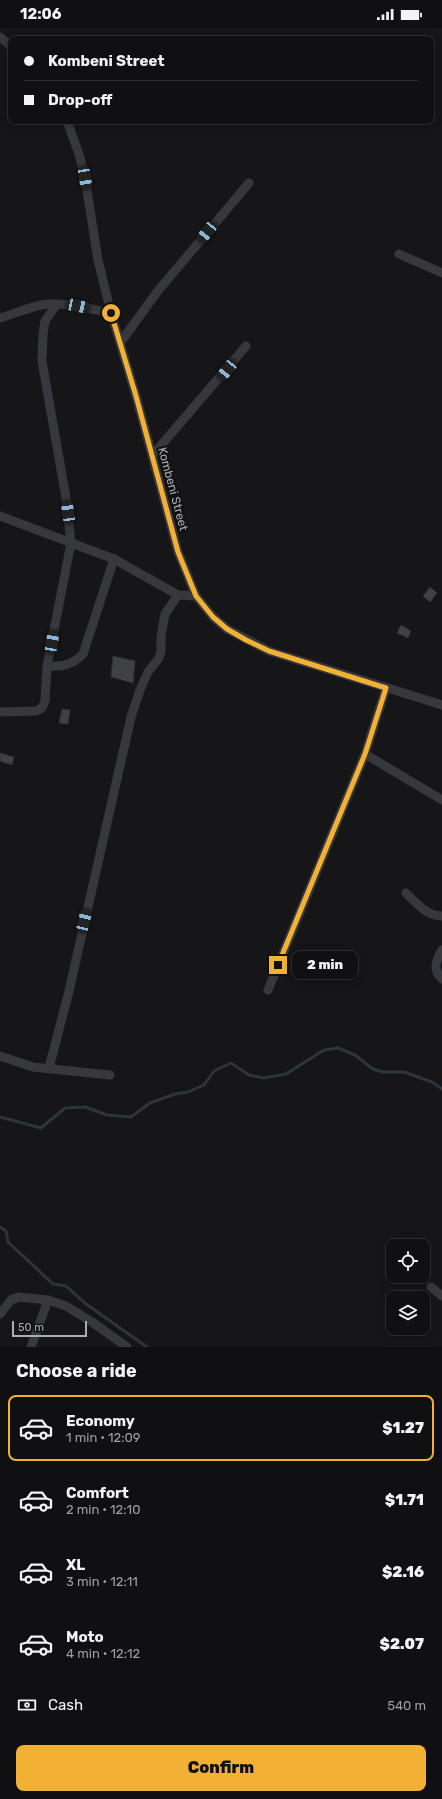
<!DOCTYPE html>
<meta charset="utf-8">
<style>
:root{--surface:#101012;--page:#19191b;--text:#f1f3f6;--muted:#9c9d9f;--line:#303032;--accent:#f2b134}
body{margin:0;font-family:Rubik,sans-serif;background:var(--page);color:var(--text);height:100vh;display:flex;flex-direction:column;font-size:15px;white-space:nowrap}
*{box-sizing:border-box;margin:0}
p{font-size:13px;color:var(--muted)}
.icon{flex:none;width:22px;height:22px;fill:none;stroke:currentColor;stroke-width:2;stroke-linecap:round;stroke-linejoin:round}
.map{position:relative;height:1319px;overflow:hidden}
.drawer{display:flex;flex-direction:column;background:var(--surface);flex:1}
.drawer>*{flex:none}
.guide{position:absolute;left:8px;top:8px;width:426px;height:88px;border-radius:8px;box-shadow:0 2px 10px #0003,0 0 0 1px var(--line);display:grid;align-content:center;height:88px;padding:0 16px;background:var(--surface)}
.buttons{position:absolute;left:386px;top:1211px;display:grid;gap:8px}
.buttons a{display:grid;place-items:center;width:44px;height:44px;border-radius:8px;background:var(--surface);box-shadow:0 2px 10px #0003,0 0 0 1px var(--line);font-size:20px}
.scale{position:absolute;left:12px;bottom:10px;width:75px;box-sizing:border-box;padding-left:4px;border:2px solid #a8adb8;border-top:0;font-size:11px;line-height:14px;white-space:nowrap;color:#a8adb8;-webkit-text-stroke:3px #111113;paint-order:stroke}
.end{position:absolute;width:18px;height:18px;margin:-9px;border:5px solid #f2b134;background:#111;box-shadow:0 0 0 2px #111}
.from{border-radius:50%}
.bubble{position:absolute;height:28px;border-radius:8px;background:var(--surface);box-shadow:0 2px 10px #0003,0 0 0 1px var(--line);font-size:13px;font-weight:800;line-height:28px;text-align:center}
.car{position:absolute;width:12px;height:24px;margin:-12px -6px;border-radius:5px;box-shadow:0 0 3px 1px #0007;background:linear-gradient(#222 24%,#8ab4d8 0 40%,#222 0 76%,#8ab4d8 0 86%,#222 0)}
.guide b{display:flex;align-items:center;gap:14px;height:38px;font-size:15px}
.guide b+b{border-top:1px solid var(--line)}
.guide i{width:10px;height:10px;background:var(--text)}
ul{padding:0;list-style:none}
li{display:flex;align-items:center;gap:12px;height:66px;margin:0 8px 6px;padding:0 8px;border:2px solid transparent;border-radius:8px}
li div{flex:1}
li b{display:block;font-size:15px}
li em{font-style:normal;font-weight:800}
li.on{border-color:var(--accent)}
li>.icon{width:36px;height:36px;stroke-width:1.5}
h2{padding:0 16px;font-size:18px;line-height:48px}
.pay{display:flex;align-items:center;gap:10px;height:44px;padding:0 16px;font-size:15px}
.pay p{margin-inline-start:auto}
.primary-button{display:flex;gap:8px;margin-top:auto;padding:8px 16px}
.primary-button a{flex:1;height:46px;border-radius:8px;background:var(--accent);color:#111;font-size:16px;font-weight:800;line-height:46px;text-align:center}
.status{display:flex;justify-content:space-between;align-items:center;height:28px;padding:0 20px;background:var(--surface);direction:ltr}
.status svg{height:11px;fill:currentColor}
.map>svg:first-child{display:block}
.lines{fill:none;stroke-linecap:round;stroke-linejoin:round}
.stream{stroke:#2c353c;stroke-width:3}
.building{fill:#404145;stroke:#303034}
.street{stroke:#37383d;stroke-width:9}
.route{stroke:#f2b134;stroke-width:5}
.labels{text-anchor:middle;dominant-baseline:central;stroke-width:4;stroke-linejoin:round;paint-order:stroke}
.street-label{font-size:12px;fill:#a8adb8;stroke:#111113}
</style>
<div class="status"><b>12:06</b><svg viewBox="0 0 49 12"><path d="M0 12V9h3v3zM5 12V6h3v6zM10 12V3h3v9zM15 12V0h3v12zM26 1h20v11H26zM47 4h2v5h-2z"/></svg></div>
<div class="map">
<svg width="442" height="1319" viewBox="0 0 442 1319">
<rect width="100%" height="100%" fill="#161618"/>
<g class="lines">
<path class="stream" d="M0 1089 41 1100 65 1080 85 1079 107 1087 131 1089 150 1075 175 1066 188 1064 204 1057 214 1043 231 1035 249 1047 263 1050 286 1046 324 1022 338 1020 355 1027 373 1041 383 1044H404L432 1054 442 1061
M0 1199 6 1203 8 1214 53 1256 66 1258 86 1276 147 1319"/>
</g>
<path class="building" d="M430 559 437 565 430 574 423 568Z
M401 597 411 603 408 610 397 605Z
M113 628 135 633 133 655 111 649Z
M62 681 70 682 68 696 59 695Z
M0 725 14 729 12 737 0 733Z
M315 934 327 937 325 946 313 944Z"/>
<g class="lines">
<path class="street" d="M0 9 11 18
M67 93 79 126 85 150 98 232 111 285 136 368 178 524 196 568 213 589 227 601 269 623 442 677
M399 226 442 245
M0 290C14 286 27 280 41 277 64 273 89 281 111 285
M120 315 157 264 249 155
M152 428 246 318
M0 488 114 531 178 567 196 568
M47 638C63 639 72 637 83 626L114 531
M0 684 36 683 42 680 45 673 47 638 71 515 66 470 42 333 43 306 45 293 57 276
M365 726 442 772
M406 865C416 875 427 888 442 888
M442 922C436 933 432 941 442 951
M268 962 365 726 386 660
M0 1028 33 1039 110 1047
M49 1040 69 963 131 689 140 662 148 644 159 630 161 623V608L165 586 178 567
M431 1259 442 1268
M0 1286 11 1272 18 1269 48 1272 66 1278 92 1294 127 1319
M31 1319 48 1272"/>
</g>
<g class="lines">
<path class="route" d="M111 285 136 368 178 524 196 568 213 589 227 601 246 612 269 623 386 660 365 726 278 937"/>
</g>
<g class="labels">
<g class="street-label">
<text transform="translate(173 461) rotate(75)">Kombeni Street</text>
</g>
</g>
</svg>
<div class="buttons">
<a><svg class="icon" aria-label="locate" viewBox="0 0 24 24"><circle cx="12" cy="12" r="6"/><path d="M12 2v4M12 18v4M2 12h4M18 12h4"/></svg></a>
<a><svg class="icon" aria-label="layers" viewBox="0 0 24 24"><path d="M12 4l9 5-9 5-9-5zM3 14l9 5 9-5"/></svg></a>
</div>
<div class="scale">50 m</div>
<i class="end from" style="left:111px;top:285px"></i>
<i class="end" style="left:278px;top:937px"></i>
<div class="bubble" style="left:292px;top:923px;width:66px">2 min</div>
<i class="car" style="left:85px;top:150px;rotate:171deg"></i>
<i class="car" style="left:207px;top:204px;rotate:219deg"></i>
<i class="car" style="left:78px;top:278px;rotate:102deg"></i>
<i class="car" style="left:227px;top:342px;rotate:219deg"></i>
<i class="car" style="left:68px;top:484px;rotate:352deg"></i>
<i class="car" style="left:52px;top:614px;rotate:10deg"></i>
<i class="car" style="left:84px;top:893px;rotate:14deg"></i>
<div class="guide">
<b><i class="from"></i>Kombeni Street</b>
<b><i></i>Drop-off</b>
</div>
</div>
<section class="drawer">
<h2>Choose a ride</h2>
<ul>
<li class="on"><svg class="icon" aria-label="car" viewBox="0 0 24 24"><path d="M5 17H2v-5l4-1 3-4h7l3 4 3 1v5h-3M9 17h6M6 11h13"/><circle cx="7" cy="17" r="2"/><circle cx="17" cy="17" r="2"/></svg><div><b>Economy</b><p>1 min · 12:09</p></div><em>$1.27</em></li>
<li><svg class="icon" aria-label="car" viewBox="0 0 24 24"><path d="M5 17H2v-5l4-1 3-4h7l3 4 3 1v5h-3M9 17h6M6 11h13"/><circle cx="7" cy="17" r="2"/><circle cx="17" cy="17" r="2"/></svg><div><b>Comfort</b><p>2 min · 12:10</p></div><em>$1.71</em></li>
<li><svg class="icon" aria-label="car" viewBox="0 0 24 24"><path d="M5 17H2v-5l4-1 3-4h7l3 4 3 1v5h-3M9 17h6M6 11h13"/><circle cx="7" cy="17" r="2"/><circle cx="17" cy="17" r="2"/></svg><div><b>XL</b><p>3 min · 12:11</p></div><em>$2.16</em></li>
<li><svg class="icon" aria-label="car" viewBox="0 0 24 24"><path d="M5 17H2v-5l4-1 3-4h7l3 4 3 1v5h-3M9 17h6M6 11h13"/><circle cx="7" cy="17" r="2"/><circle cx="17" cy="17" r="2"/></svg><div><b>Moto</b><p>4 min · 12:12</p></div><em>$2.07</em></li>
</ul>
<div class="pay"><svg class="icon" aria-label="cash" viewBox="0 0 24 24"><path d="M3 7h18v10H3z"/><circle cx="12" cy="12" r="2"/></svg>Cash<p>540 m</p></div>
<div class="primary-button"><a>Confirm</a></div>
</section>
